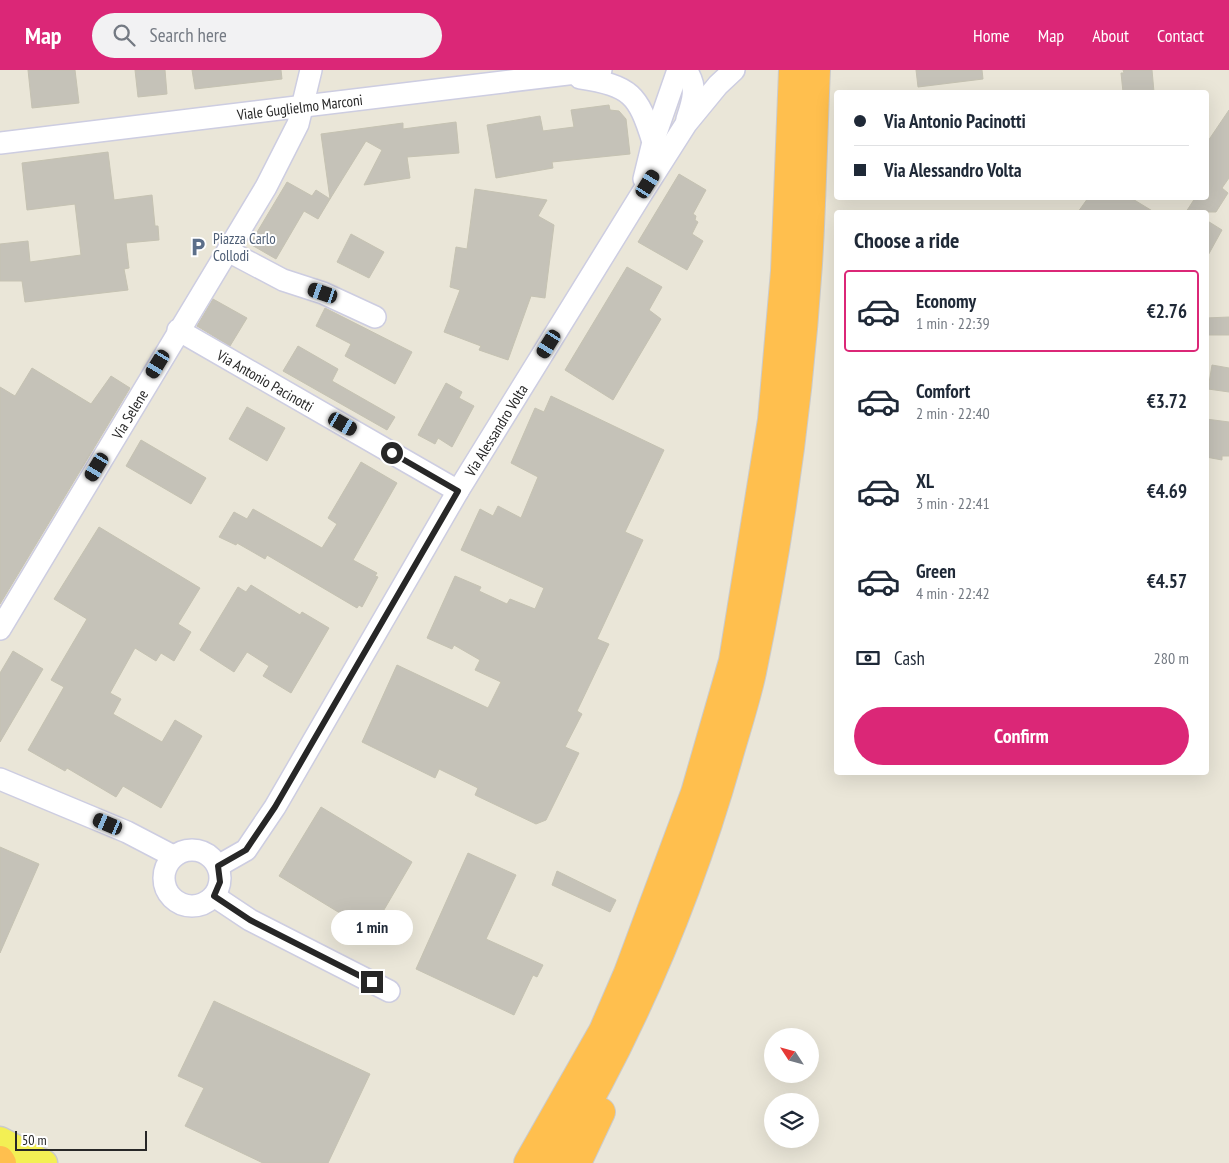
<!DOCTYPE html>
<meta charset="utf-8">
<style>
:root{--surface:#fff;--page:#f2f2f3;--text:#1f2937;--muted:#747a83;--line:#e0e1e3;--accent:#db2777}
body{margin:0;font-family:"PT Sans Narrow",sans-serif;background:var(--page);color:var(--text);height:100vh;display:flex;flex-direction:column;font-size:19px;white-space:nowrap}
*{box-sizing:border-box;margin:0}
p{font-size:16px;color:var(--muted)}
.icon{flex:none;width:28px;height:28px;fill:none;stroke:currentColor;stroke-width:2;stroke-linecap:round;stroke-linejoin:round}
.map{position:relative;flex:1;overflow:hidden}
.panel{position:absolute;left:834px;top:140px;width:375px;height:565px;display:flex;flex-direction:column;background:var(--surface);border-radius:5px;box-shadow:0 5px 20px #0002}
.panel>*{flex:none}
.banner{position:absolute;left:834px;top:20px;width:375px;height:110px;border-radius:5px;box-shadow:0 5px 20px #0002;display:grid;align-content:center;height:110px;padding:0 20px;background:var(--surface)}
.needle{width:32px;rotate:306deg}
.buttons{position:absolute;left:764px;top:958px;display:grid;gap:10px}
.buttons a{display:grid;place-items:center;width:55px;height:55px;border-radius:50%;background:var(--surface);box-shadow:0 5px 20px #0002;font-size:25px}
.scale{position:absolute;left:15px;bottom:12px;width:132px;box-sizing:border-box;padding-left:5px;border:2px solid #272727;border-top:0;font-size:14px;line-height:18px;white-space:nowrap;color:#272727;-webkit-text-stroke:4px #fff;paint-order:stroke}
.end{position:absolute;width:22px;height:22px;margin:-11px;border:6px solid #272727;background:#fff;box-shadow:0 0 0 2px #fff}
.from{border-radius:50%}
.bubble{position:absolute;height:35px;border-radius:18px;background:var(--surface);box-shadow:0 5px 20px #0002;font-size:16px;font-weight:700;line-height:35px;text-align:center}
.car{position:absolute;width:15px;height:30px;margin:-15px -8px;border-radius:6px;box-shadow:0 0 4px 1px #0007;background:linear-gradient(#222 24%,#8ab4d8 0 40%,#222 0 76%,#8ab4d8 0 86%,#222 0)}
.banner b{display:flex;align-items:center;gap:18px;height:48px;font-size:19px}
.banner b+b{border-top:1px solid var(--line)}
.banner i{width:12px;height:12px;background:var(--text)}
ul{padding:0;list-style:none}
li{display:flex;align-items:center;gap:15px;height:82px;margin:0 10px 8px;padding:0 10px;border:2px solid transparent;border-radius:5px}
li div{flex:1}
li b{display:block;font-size:19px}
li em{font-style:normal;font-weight:700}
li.current{border-color:var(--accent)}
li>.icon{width:45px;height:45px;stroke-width:1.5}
h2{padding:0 20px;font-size:22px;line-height:60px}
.pay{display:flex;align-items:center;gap:12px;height:55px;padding:0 20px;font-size:19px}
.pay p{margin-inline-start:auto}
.button{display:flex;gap:10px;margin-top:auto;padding:10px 20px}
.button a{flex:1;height:58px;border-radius:30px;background:var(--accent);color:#fff;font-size:20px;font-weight:700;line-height:58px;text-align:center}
header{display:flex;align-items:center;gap:30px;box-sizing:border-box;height:70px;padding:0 25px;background:var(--accent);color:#fff}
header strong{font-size:24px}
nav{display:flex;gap:28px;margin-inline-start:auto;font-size:18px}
.search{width:350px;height:45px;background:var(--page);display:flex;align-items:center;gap:12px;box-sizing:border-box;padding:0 18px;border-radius:28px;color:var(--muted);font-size:19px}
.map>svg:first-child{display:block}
.building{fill:#c5c2b8;stroke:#c5c2b2}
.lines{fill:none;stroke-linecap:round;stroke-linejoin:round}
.minor-casing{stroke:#cdcde1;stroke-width:24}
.major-casing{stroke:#cbcbcb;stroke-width:29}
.highway-casing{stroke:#cbcbcb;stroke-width:30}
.minor{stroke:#fff;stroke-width:21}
.major{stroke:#f3ef54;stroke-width:26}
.highway{stroke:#ffbf4e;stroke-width:28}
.route{stroke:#272727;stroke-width:6}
.labels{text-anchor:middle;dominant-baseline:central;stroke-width:4;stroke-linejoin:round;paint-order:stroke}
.street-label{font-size:15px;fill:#272727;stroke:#fff}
.service-label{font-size:15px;fill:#4e5e75;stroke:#fff;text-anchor:start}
</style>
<header>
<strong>Map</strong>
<div class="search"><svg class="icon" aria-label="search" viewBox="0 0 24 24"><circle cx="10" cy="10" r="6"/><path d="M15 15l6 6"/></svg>Search here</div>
<nav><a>Home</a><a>Map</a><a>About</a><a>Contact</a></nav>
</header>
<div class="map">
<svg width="1229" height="1093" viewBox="0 0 1229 1093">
<rect width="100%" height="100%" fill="#eae6d8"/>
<path class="building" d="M28 0H75L79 33 32 38Z
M135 0H165L167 24 138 27Z
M192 0H281L282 9 195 19Z
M916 0H982L983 9 918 17Z
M1123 0H1152L1154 22H1123L1121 3H1124Z
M609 35 610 40 619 41 626 49 630 84 552 92 553 98 496 108 487 55 540 46 543 61 574 57 571 40Z
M1229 40V108L1222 118 1228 123 1216 142H1186L1195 128H1206V74Z
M456 52 459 83 407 87 410 108 364 115 382 80 366 71 330 129 321 64 403 53V59Z
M108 82 114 130 152 125 155 156H158L159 170 126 173 129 198 124 199 128 220 25 232 22 211H0V174L28 171 30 192 81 185 75 134 27 140 22 93Z
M679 104 706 120 693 144 696 146 695 150 698 152 692 164 703 171 687 200 638 172Z
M287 112 312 126 316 120 330 129 318 149 304 141 276 189 250 174Z
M475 119 547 130 538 146 554 155 545 228 531 226 508 290 479 280 481 276 444 262 460 220 450 217 456 177 467 179Z
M1088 128H1131L1154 142H1078Z
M1206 150 1222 160 1206 189Z
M351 164 384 182 369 208 337 192Z
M627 197 662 217 649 240 661 249 613 330 565 300Z
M213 229 247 248 230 276 197 256Z
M325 238 412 282 395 314 345 286 351 274 316 256Z
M1229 247V265H1206V248Z
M298 276 338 299 332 311 395 347 387 360 283 301Z
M1212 295 1229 298V322L1208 319Z
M32 298 91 334 111 306 130 318 0 534V317L15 326Z
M446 313 462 322 459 328 474 336 452 377 438 368 435 374 418 365Z
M551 326 664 380 625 462 643 470 597 569 609 574 577 641 582 644 565 677 579 683 546 750 536 754 475 725 478 718 439 699 435 708 362 672 397 595 488 638 501 612 475 600 480 590 454 575 452 579 427 568 455 506 481 517 479 521 507 534 510 529 535 539 544 518 461 480 480 439 493 446 498 436 521 448 538 407 511 393 535 338 544 342Z
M247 337 285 358 267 391 229 369Z
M1206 349 1229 352V386H1222V390L1206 387Z
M141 370 206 408 191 434 126 396Z
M361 392 397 413 353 490 377 503 375 506 378 507 362 537 359 535 357 538 267 485 265 489 237 473 236 475 219 467 234 442 247 449 253 439 322 478 337 454 328 448Z
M99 457 200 518 178 554 191 562 174 591 161 583 156 591 135 578 110 623 121 629 113 644 162 672 175 650 202 666 161 738 123 716 116 727 67 698 65 701 28 680 64 617 51 610 87 549 54 529Z
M251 515 300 545 302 542 329 558 291 623 263 606 269 596 247 582 234 602 200 580 238 517 246 522Z
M13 581 43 599 0 672V603Z
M321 737 412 792 371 862 279 806Z
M0 777 39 794 0 883Z
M468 783 516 805 486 869 543 895 537 907 533 905 514 945 416 899Z
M557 801 616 830 610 842 552 815Z
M214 931 370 1004 328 1093H263L185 1056 204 1018 178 1006Z"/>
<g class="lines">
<g class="minor-casing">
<g id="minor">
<path d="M686 0C698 17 693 31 687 49"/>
<path d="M580 8C631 16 638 24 653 72"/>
<path id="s1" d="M0 73 601 0"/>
<path d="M644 109 653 72 678 0"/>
<path d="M228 181 283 210 323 223 375 247"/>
<path id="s2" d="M178 260 458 421"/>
<path id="s3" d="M0 559 266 117 298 54 311 0"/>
<path d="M0 709 127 762 173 786"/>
<circle cx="192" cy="808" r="28"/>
<path id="s4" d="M218 796 246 780 275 737 458 421 639 128 686 54 718 15 734 0"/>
<path d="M214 826 250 850 389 921"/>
</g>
</g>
<g class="major-casing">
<path id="major" d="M0 1070 44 1093"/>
</g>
<g class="highway-casing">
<path id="highway" d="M0 1090 2 1093
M528 1093 603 961 628 903 695 723 733 591 772 350 785 201 793 0
M553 1093C630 967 689 826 729 685 737 657 746 630 752 602 780 468 799 331 808 194 812 130 813 65 816 0
M577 1093 601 1042"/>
</g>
<use href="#minor" class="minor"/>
<use href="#major" class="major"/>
<use href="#highway" class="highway"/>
</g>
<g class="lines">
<path class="route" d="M372 912 250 850 214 826 220 812 218 796 246 780 275 737 458 421 392 383"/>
</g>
<defs>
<g id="parking-bare" transform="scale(1.5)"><path d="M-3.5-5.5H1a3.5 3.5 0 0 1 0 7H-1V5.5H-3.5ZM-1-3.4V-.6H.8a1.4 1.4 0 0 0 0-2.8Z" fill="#5c6f8a" stroke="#fff" stroke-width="2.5" paint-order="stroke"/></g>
</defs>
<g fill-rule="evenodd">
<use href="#parking-bare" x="198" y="177"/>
</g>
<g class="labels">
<g class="street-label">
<text stroke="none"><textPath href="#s1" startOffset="302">Viale Guglielmo Marconi</textPath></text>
<text stroke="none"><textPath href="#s2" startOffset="101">Via Antonio Pacinotti</textPath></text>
<text stroke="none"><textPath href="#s3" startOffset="251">Via Selene</textPath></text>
<text stroke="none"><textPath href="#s4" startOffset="521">Via Alessandro Volta</textPath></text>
</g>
<g class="service-label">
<text x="213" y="168">Piazza Carlo<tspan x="213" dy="17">Collodi</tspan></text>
</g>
</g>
</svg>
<div class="buttons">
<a><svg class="needle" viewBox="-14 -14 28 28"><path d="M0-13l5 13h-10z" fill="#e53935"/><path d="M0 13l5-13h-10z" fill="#747a83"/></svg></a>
<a><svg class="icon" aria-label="layers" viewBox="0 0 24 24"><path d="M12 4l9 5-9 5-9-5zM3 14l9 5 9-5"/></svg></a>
</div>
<div class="scale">50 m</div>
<i class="end from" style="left:392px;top:383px"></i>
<i class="end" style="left:372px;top:912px"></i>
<div class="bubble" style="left:331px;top:840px;width:82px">1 min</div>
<i class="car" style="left:648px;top:114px;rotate:32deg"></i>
<i class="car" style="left:323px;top:223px;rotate:289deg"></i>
<i class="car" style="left:549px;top:274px;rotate:212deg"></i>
<i class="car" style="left:158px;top:294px;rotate:211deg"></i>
<i class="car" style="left:343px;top:354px;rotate:120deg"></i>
<i class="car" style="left:97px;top:397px;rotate:211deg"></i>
<i class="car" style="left:108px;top:754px;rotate:293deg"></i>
<div class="banner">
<b><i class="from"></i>Via Antonio Pacinotti</b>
<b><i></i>Via Alessandro Volta</b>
</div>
<section class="panel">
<h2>Choose a ride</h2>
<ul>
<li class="current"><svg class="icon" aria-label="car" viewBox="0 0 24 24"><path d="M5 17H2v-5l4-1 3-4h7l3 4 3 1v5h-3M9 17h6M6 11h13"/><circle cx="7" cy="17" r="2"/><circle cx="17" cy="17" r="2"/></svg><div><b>Economy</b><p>1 min · 22:39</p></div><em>€2.76</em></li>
<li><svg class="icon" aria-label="car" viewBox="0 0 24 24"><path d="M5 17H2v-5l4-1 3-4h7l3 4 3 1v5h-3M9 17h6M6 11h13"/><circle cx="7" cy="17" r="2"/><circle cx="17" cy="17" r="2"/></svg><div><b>Comfort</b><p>2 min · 22:40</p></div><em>€3.72</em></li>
<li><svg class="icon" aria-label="car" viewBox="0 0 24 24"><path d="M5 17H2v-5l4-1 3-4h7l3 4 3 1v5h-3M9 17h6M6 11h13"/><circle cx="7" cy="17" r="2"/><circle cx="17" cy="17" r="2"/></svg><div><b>XL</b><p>3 min · 22:41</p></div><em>€4.69</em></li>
<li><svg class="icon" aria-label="car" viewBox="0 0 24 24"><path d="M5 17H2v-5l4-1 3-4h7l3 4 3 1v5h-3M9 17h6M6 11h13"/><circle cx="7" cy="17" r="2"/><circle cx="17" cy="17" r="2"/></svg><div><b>Green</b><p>4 min · 22:42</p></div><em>€4.57</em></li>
</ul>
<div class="pay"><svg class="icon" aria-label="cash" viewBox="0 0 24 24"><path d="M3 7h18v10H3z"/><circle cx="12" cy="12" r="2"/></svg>Cash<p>280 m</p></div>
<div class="button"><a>Confirm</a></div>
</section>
</div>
